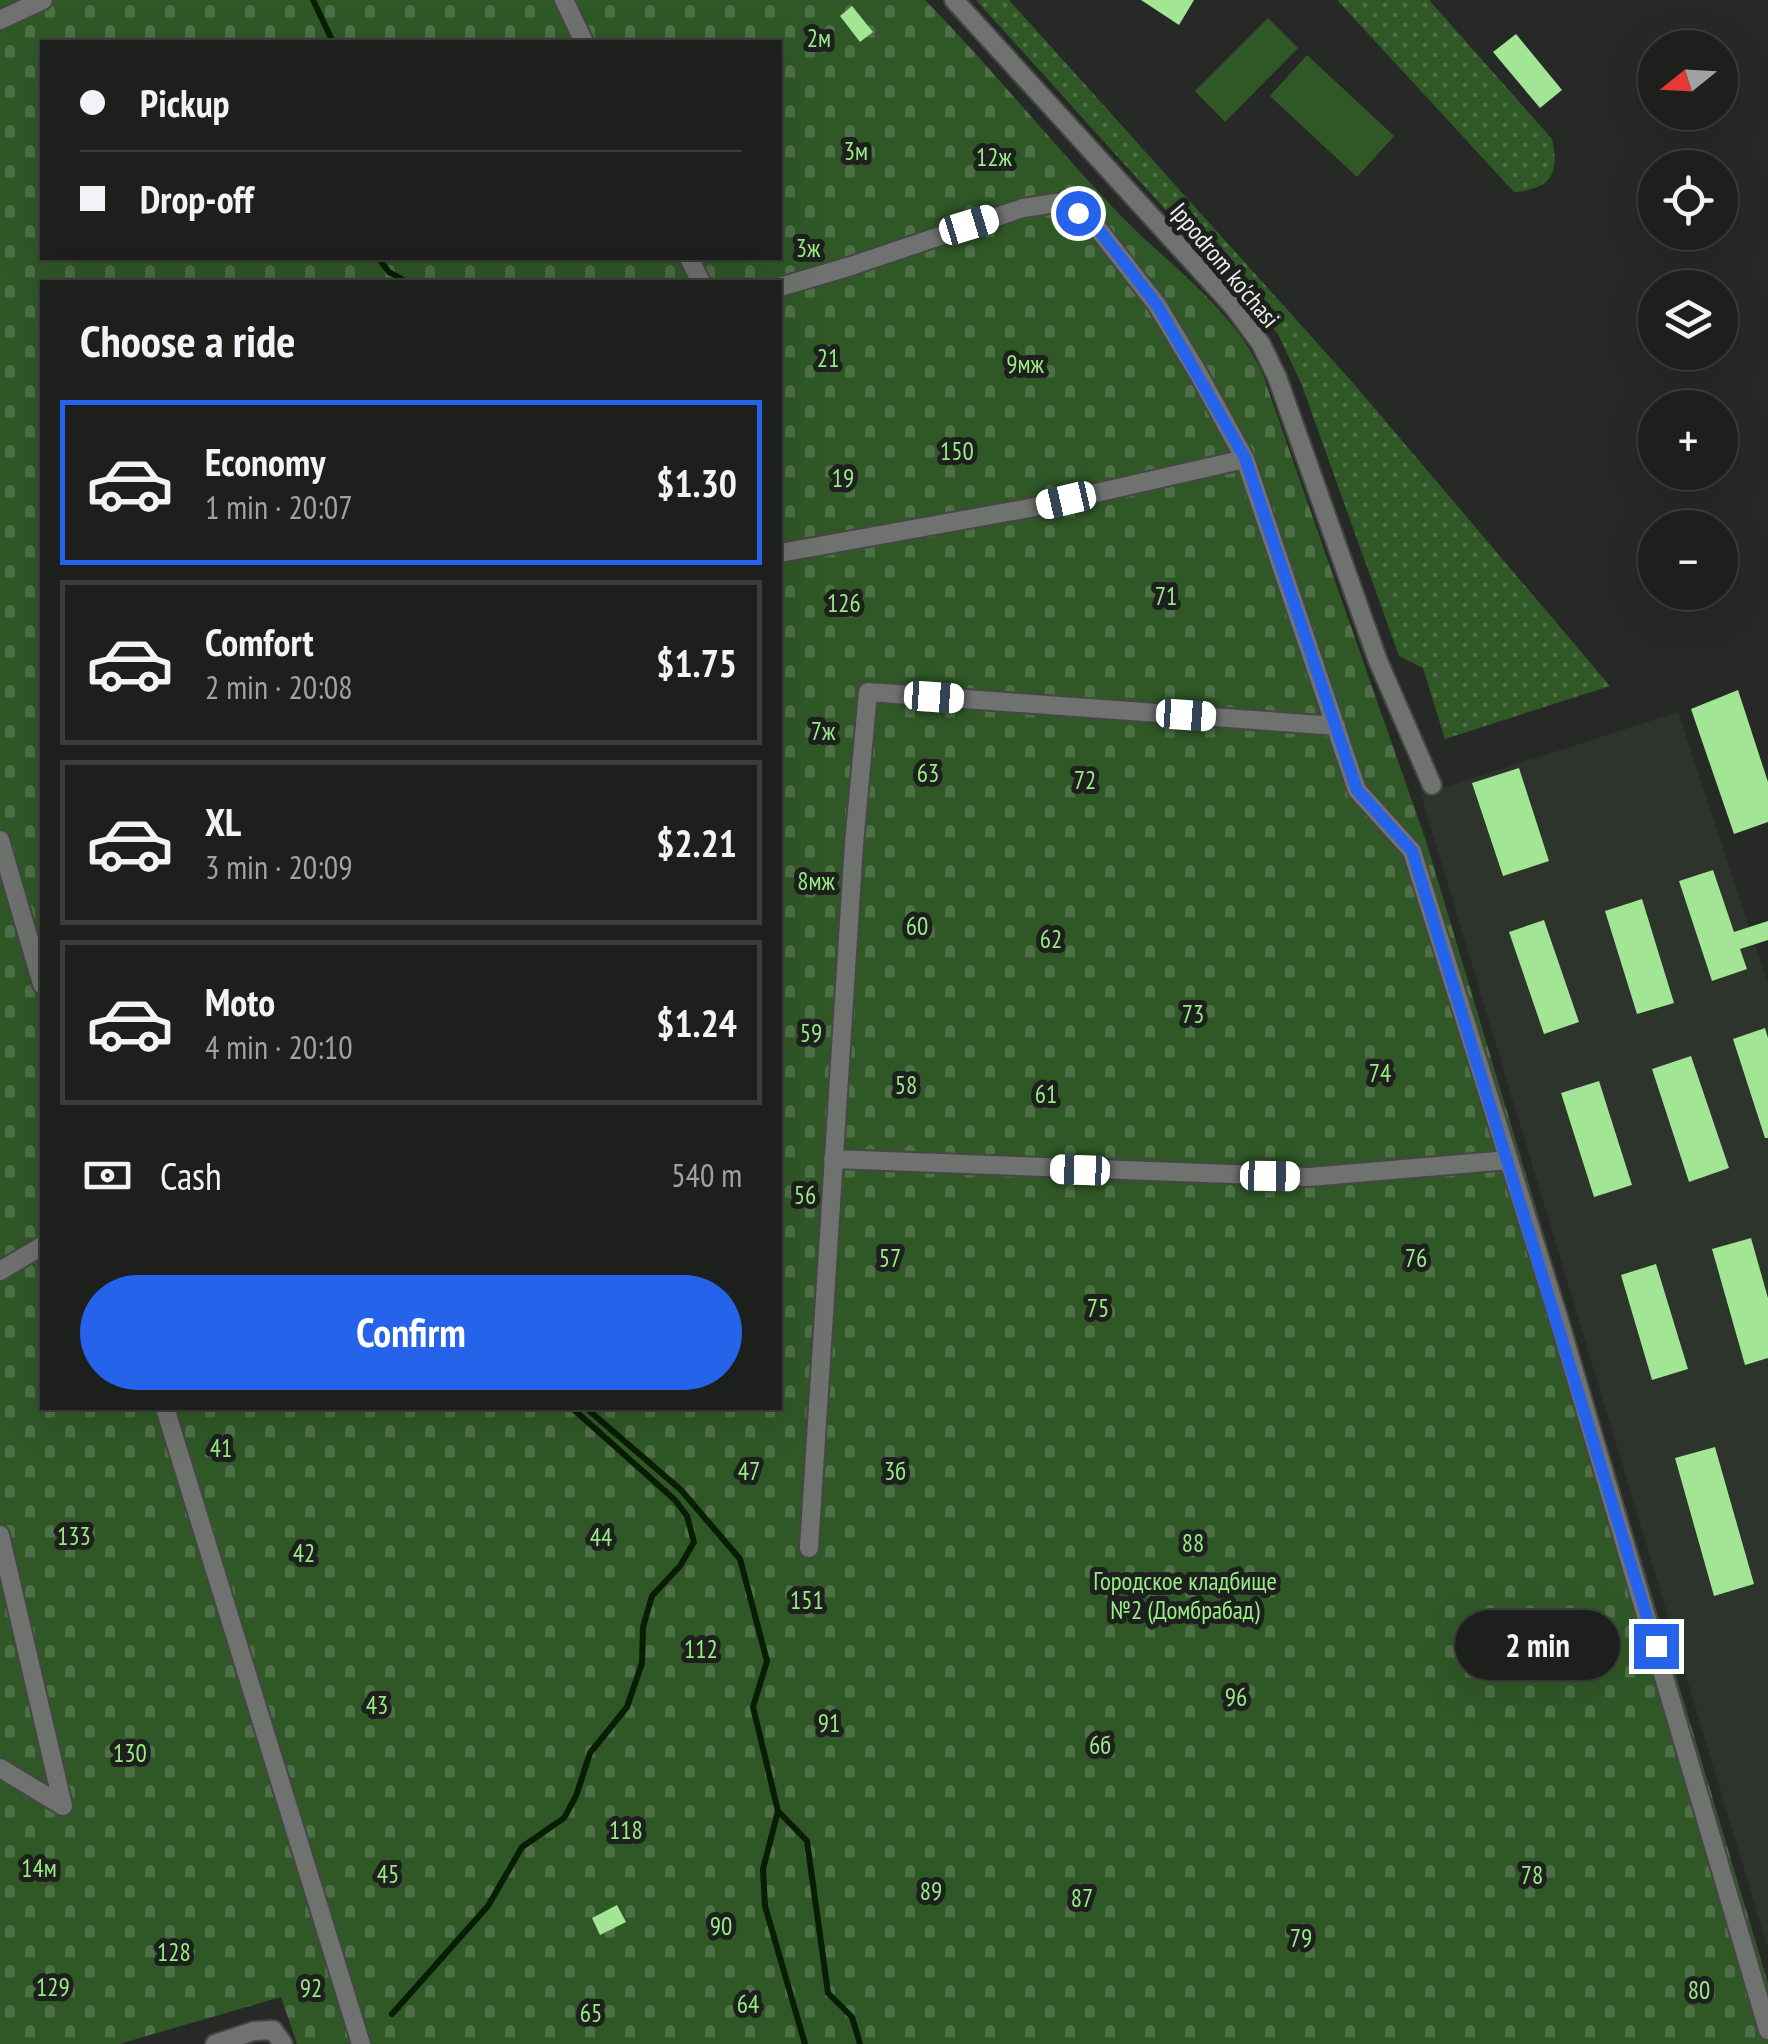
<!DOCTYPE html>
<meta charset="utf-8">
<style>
:root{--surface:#1d1f1c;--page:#252725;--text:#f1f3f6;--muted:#a0a2a3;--line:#3b3d3b;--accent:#2563eb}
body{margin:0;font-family:"PT Sans Narrow",sans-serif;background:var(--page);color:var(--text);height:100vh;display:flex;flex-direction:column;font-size:38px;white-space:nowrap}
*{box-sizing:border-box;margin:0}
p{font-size:32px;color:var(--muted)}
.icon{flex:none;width:55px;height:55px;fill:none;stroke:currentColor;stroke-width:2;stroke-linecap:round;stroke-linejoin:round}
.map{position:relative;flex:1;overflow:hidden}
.side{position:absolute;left:40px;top:280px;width:742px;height:1130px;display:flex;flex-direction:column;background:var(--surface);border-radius:0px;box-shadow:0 10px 40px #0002,0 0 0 2px var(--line)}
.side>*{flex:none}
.banner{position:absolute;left:40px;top:40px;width:742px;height:220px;border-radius:0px;box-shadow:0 10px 40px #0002,0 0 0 2px var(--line);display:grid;align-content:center;height:220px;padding:0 40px;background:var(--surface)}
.needle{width:65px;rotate:252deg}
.fabs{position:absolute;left:1638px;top:30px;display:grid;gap:20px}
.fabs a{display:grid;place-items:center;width:100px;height:100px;border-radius:50%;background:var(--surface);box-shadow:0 10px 40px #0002,0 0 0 2px var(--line);font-size:50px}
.end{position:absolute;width:45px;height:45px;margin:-22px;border:12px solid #2563eb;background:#fff;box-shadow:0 0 0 5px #fff}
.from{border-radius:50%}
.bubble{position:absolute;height:70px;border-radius:35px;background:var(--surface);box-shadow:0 10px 40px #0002,0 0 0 2px var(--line);font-size:32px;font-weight:800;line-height:70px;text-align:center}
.car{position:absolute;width:30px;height:60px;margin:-30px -15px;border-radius:12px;box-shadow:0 0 8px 2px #0007;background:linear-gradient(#fff 24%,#345 0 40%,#fff 0 76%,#345 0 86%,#fff 0)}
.banner b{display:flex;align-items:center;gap:35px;height:95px;font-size:38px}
.banner b+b{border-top:2px solid var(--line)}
.banner i{width:25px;height:25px;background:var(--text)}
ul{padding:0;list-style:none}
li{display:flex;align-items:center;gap:30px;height:165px;margin:0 20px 15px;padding:0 20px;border:5px solid var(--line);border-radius:0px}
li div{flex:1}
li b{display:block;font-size:38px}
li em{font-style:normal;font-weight:800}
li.active{border-color:var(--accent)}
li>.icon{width:90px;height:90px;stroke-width:1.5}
h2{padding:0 40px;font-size:45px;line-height:120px}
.pay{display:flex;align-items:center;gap:25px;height:110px;padding:0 40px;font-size:38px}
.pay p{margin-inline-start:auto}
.action{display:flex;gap:20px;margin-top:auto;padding:20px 40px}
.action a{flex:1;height:115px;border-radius:60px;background:var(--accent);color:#fff;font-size:40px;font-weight:800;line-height:115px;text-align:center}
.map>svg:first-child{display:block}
.built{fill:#2d342c}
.grass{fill:url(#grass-dots)}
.cemetery{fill:url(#cemetery-stones);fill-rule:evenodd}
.pitch{fill:#305827}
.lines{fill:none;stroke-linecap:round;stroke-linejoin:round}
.stream{stroke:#091d05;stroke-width:6}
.building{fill:#a2e594}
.street-casing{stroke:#454744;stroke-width:22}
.street{stroke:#6f726f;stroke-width:18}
.route{stroke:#2563eb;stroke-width:12}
.labels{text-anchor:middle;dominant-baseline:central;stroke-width:10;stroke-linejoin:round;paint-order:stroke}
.park-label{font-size:25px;fill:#99ed86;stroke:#1d201d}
.street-label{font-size:25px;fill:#edefed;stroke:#1d201d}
</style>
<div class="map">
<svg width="1768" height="2044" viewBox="0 0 1768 2044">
<defs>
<pattern id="grass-dots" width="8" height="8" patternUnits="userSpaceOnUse" patternTransform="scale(2.5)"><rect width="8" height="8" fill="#305827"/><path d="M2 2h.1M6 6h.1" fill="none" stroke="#4e7047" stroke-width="1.8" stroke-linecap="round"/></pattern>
<pattern id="cemetery-stones" width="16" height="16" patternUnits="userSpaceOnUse" patternTransform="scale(2.5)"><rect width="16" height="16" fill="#305827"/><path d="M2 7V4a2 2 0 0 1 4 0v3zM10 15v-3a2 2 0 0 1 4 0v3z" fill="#4e7047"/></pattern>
</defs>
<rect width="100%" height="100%" fill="#272926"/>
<path class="built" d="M1678 712 1768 984V1949L1421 795Z"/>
<path class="grass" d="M976 0H1009L1354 384 1610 686 1445 739 1423 668 1399 656 1301 383 1278 334Z
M1337 0H1429L1552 139C1560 174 1551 189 1514 192Z"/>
<path class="cemetery" d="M0 0H925C993 69 1054 146 1121 216 1170 266 1235 310 1263 375L1426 841 1768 1983V2044H297L281 1997 119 2044H0ZM42 42H780V258H42ZM42 282H780V1408H42Z"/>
<path class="pitch" d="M1268 18 1298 48 1225 122 1195 91Z
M1307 55 1394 136 1357 177 1270 96Z"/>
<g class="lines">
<path class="stream" d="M313 0 333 42
M378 258 389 272 407 282
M586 1408 681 1490 740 1559 767 1661 753 1707 778 1811 763 1869 765 1906 805 2044
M779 1812 807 1841 828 1993 852 2017 860 2044
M392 2014 488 1906 522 1847 564 1818 576 1796 590 1753 627 1707 642 1663 643 1627 652 1596 680 1566 694 1542 687 1516 675 1500 572 1408"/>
</g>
<path class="building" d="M1141 0H1194L1179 25Z
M852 6 873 32 860 42 840 16Z
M1516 34 1562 90 1540 108 1493 52Z
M1738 690 1768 782V822L1734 834 1691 709Z
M1519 768 1549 861 1503 876 1472 783Z
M1713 870 1734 932 1768 921V940L1740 949 1747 969 1712 981 1679 881Z
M1642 899 1674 1003 1637 1014 1605 911Z
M1544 920 1579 1022 1544 1034 1509 932Z
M1765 1028 1768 1038V1138H1765L1733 1039Z
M1691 1056 1729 1168 1689 1182 1652 1069Z
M1599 1081 1632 1185 1594 1197 1561 1093Z
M1751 1238 1768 1298V1358L1745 1365 1712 1249Z
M1656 1264 1688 1369 1652 1380 1621 1275Z
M1715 1447 1754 1584 1714 1596 1675 1458Z
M617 1905 626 1922 600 1935 592 1918Z"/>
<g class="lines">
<g class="street-casing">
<path id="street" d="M564 0 584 42
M954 0 1233 306 1261 344 1277 377 1378 661 1432 785
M0 20 43 0
M689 258 701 282
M780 287 851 266 1023 208 1056 203 1069 206 1099 230 1157 305 1198 373 1245 459 1357 790 1412 851 1558 1317 1768 2030
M780 553 1030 508 1245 459
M0 840 42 984
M833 1159 1309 1177 1509 1160
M0 1271 42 1246
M165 1408 361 2044
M0 1535 63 1806
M809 1548 854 844 868 692 1336 726
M0 1768 63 1806
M215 2044 254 2031 273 2030 283 2044"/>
</g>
<use href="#street" class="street"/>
</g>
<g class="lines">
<path class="route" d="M1078 213 1099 230 1157 305 1245 458 1357 790 1412 851 1656 1646"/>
</g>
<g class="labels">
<g class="park-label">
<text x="819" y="38">2м</text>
<text x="856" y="151">3м</text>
<text x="994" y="157">12ж</text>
<text x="808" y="248">3ж</text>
<text x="828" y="358">21</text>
<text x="1025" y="364">9мж</text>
<text x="957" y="451">150</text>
<text x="843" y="478">19</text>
<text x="1166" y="596">71</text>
<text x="844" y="603">126</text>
<text x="823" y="731">7ж</text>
<text x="928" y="773">63</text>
<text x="1085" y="780">72</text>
<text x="816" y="881">8мж</text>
<text x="917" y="926">60</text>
<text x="1051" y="939">62</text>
<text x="1193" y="1014">73</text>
<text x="811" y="1033">59</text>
<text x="1380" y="1073">74</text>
<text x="906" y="1085">58</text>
<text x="1046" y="1094">61</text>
<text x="805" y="1195">56</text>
<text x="890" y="1258">57</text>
<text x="1416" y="1258">76</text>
<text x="1098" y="1308">75</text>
<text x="221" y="1448">41</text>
<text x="749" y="1471">47</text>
<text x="895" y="1471">3б</text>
<text x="74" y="1536">133</text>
<text x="601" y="1537">44</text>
<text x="1193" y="1543">88</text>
<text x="304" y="1553">42</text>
<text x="1185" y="1581">Городское кладбище<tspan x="1185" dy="29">№2 (Домбрабад)</tspan></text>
<text x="807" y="1600">151</text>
<text x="701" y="1649">112</text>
<text x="1236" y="1697">96</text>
<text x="377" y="1705">43</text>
<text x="829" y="1723">91</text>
<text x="1100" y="1745">6б</text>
<text x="130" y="1753">130</text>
<text x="626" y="1830">118</text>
<text x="39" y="1868">14м</text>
<text x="388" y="1874">45</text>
<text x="1532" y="1875">78</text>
<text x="931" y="1891">89</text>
<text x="1082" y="1898">87</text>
<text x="721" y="1926">90</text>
<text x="1301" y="1938">79</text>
<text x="174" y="1952">128</text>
<text x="53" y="1987">129</text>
<text x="311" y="1988">92</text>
<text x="1699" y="1990">80</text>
<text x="748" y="2004">64</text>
<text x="591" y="2013">65</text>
</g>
<g class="street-label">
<text transform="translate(1225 265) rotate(50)">Ippodrom ko'chasi</text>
</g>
</g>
</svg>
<div class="fabs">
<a><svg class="needle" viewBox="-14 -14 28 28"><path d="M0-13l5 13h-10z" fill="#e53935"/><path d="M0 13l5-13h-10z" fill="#a0a2a3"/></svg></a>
<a><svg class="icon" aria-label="locate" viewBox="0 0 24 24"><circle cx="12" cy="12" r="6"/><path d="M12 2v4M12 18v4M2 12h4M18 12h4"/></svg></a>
<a><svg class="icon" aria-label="layers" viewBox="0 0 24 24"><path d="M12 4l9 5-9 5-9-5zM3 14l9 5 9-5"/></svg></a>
<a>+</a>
<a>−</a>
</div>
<i class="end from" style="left:1078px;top:213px"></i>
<i class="end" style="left:1656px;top:1646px"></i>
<div class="bubble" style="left:1455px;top:1610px;width:165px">2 min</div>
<i class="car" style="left:969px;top:225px;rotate:73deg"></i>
<i class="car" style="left:1066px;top:500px;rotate:257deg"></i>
<i class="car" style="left:934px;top:697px;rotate:94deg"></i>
<i class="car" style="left:1186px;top:715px;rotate:94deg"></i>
<i class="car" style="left:1080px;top:1170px;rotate:272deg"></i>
<i class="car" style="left:1270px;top:1176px;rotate:91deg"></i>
<div class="banner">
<b><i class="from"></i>Pickup</b>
<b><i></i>Drop-off</b>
</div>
<section class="side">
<h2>Choose a ride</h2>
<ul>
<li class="active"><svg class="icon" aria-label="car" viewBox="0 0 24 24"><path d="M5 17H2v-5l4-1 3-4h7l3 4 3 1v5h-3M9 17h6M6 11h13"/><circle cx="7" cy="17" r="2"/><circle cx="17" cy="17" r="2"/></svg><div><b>Economy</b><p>1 min · 20:07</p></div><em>$1.30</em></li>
<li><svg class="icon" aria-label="car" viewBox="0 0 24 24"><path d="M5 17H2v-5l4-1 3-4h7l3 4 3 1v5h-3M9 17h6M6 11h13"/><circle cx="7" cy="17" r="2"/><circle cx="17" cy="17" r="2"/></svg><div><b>Comfort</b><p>2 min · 20:08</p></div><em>$1.75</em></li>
<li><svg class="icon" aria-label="car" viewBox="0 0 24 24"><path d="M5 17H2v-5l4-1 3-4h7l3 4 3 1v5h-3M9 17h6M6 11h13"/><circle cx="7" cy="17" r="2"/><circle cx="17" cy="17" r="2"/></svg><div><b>XL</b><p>3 min · 20:09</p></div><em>$2.21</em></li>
<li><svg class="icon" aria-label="car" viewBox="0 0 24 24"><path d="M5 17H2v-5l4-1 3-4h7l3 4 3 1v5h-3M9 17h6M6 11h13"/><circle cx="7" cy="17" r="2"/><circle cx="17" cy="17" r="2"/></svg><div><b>Moto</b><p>4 min · 20:10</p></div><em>$1.24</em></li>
</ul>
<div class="pay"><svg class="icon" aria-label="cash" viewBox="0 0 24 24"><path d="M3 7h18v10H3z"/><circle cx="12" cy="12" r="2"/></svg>Cash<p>540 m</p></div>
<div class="action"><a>Confirm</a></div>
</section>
</div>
